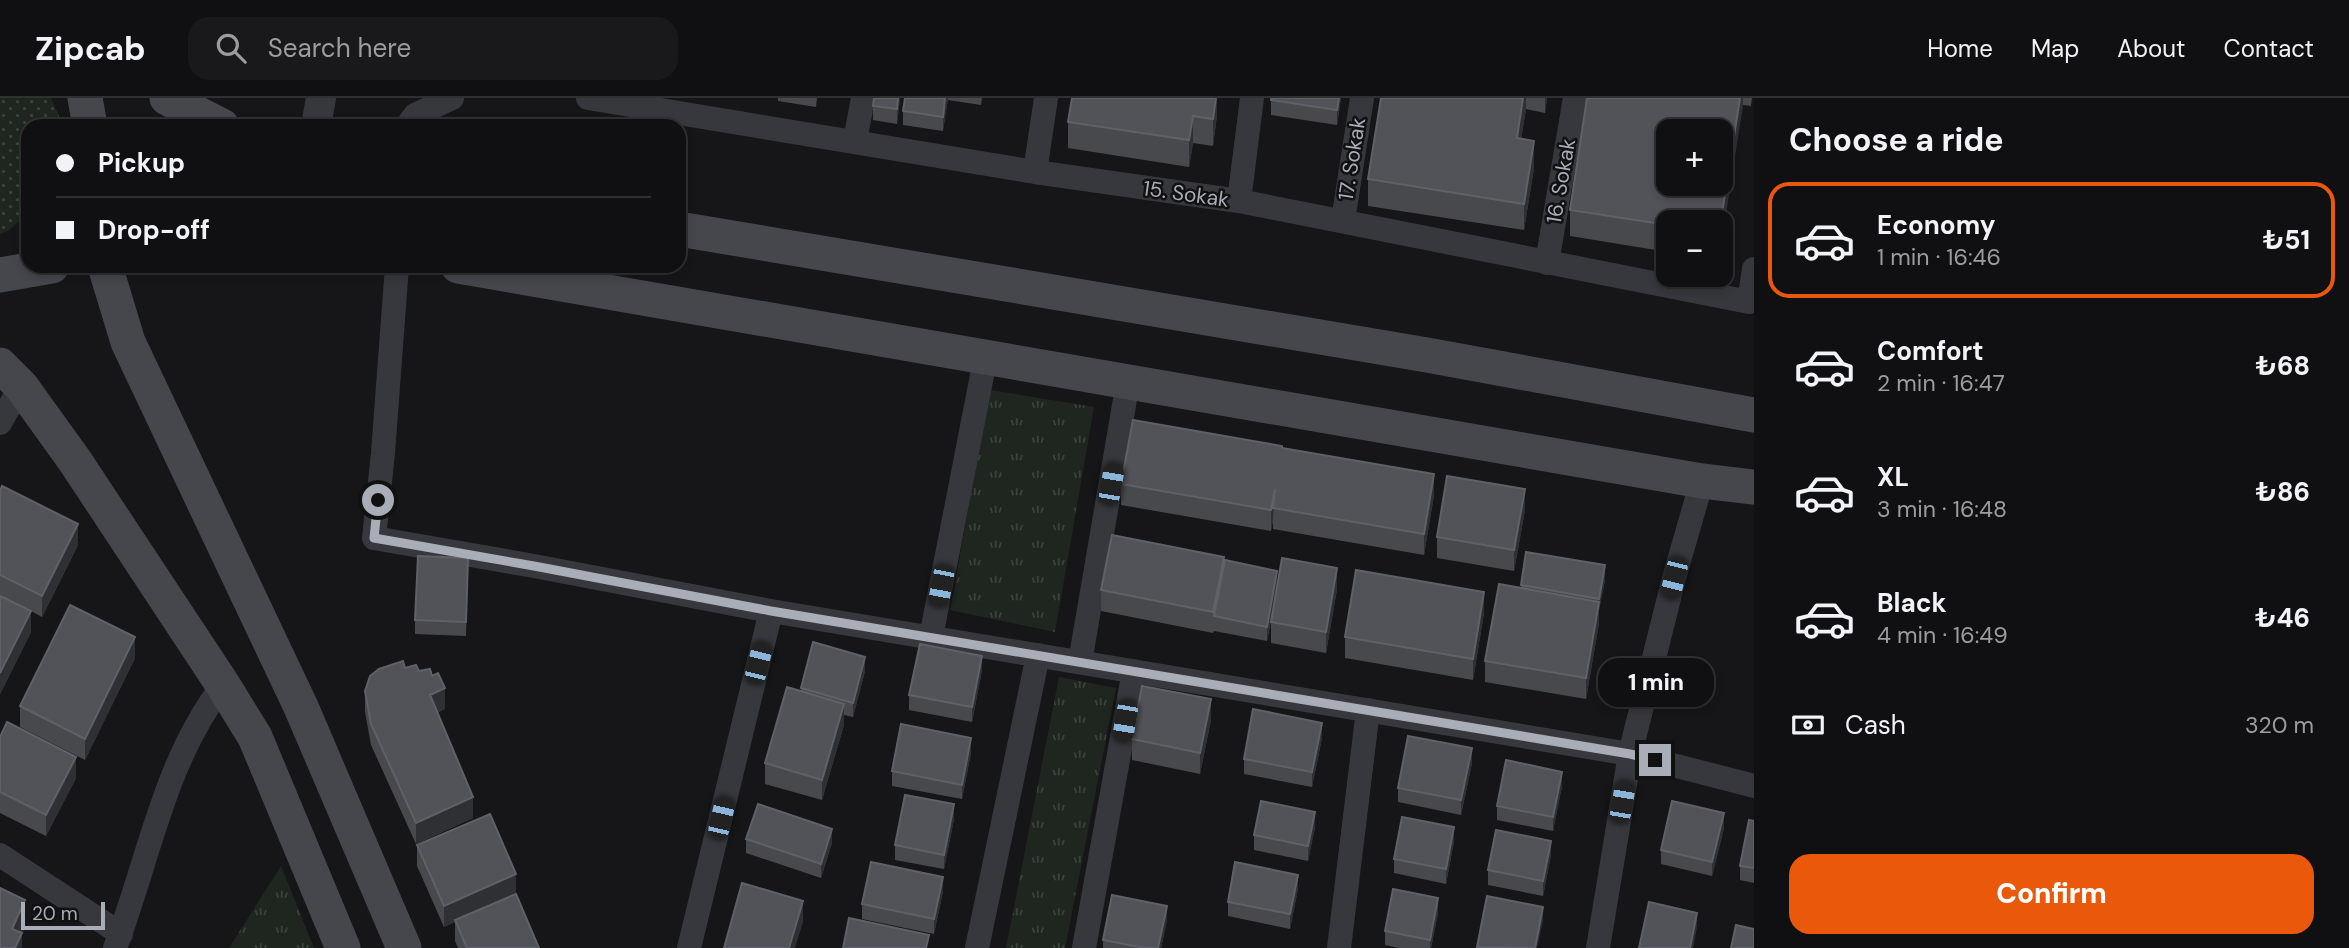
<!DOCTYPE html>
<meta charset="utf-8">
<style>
:root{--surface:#101012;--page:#19191b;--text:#f1f3f6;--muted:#9c9d9f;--line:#303032;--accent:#ea580c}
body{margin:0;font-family:"DM Sans",sans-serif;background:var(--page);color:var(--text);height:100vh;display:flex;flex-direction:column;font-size:26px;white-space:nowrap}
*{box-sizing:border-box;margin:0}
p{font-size:23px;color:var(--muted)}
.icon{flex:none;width:38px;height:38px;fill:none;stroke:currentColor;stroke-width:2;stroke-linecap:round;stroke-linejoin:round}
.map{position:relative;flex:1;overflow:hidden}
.drawer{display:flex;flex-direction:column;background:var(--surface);width:595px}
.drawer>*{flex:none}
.banner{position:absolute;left:21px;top:21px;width:665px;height:154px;border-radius:21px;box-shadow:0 4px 10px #0003,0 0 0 2px var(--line);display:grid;align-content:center;height:154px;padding:0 35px;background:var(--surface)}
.buttons{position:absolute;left:1656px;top:21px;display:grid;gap:14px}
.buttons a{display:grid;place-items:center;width:77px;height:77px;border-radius:14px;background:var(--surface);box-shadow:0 4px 10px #0003,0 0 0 2px var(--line);font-size:35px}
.scale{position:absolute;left:21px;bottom:18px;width:84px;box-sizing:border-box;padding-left:7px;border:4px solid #a8adb8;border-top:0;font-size:19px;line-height:24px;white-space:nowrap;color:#a8adb8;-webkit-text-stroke:5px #111113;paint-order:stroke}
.end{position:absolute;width:32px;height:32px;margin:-16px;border:9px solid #a8adb8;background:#111;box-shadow:0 0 0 4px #111}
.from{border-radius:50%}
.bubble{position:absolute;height:49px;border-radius:21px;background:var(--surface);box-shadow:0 4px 10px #0003,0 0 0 2px var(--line);font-size:23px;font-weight:800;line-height:49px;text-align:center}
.car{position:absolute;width:21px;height:42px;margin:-21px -10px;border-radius:9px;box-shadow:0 0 5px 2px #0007;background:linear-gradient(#222 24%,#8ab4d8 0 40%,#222 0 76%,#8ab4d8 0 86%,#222 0)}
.banner b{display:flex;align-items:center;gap:24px;height:66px;font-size:26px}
.banner b+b{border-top:2px solid var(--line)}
.banner i{width:18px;height:18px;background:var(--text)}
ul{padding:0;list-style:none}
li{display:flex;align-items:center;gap:21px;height:116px;margin:0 14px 10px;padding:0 21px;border:4px solid transparent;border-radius:21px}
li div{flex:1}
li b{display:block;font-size:26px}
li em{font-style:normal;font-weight:800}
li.current{border-color:var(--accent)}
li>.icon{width:63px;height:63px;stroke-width:1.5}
h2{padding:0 35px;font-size:32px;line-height:84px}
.pay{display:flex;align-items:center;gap:18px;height:77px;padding:0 35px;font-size:26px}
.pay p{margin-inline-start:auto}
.button{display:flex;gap:14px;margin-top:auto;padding:14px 35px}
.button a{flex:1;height:80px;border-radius:21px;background:var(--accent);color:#fff;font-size:28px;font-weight:800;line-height:80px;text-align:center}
header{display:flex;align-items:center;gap:42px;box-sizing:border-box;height:98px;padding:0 35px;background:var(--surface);border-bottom:2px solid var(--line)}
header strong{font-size:33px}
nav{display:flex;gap:38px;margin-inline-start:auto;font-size:24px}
.search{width:490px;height:63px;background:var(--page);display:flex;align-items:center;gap:18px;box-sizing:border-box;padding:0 24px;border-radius:21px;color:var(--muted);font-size:26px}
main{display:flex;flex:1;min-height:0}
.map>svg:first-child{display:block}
.grass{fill:url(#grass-dots)}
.park{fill:url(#park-tufts)}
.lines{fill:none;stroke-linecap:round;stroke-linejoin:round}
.minor{stroke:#37383d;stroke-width:24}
.tertiary{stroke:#37383d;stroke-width:30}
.secondary{stroke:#45474d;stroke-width:35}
.wall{fill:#47494d}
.shaded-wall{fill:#2f3033}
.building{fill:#525359;stroke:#5f6168;stroke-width:2;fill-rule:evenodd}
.route{stroke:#a8adb8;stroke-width:9}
.labels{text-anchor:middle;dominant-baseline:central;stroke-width:5;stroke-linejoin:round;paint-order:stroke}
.street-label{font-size:21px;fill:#a8adb8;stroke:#111113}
</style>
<header>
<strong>Zipcab</strong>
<div class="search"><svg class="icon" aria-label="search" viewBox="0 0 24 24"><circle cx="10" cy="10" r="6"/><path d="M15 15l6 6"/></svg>Search here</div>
<nav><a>Home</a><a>Map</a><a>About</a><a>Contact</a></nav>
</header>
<main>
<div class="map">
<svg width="1754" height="850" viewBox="0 0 1754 850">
<defs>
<pattern id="grass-dots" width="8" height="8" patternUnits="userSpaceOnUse" patternTransform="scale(1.75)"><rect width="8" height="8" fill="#1e261f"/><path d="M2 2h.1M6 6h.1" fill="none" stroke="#3c433d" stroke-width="1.8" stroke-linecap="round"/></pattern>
<pattern id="park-tufts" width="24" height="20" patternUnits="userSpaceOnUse" patternTransform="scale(1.75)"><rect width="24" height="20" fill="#1e261f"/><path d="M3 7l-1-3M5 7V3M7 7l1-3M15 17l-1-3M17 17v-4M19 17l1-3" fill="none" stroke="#3c433d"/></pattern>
</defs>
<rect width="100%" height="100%" fill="#161618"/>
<path class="grass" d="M0 0H51L59 18 60 28H28V117L9 132 0 136Z"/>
<path class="park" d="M990 292 1094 309 1055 534 950 512Z
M1059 579 1116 590 1065 850H1006Z
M281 768 314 850H229Z"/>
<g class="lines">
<path class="minor" d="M588 0 1035 74 1239 103 1749 204 1754 171
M407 28 415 17 452 0
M855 43 863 0
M1035 74 1046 0
M1239 103 1252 0
M1343 123 1362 0
M1547 165 1575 0
M397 168 383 355 374 440 534 468 771 513 1630 656 1754 688
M0 325 21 288
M931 539 986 257
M1080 564 1128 284
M0 757 121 836
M115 850C149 761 164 664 223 587
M689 850 771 513
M977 850 1038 557
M1084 850 1134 573
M1339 850 1368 612
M1598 850 1630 656 1674 480 1702 383"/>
<path class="tertiary" d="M316 28 321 0"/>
<path class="secondary" d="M85 0 90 28
M167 0 222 28
M679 131 1427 257 1754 317
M105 168 128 244 301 609 404 850
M458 168 1702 383 1754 389
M0 177 52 168
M0 267 21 288 75 363 223 587 255 639 343 850"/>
</g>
<path class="wall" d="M778 0H817L816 9 778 3Z
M900 0 897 26 873 22V8Z
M948 0 943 33 903 27V13Z
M948 0H982L981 7 948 2Z
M1217 0V17L1213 48 1193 45 1189 69 1068 50V24Z
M1271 0H1341L1337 27 1271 17Z
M1381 0H1547L1545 15 1526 11 1521 41 1534 70 1524 132 1368 108V81Z
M1587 0H1752L1751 8 1743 7 1720 124H1668V154L1570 138V112Z
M1282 350 1434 397 1424 457 1273 431V422L1271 433 1121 407V386Z
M0 393 78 447 42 519 31 513V534L0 596Z
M1525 412 1514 473 1437 460V439Z
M1224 466 1277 485 1337 491 1326 555 1271 545V524L1274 508 1267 543 1214 533 1213 535 1101 513V492Z
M468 474 466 538 415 536V522Z
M1605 482 1599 512V525L1586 601 1485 584V563L1521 490V487Z
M1484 515 1473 582 1345 560V539Z
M135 560 85 662 20 629V608Z
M405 570 419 573 445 611 438 614 473 720 416 746 371 647 365 614V593Z
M982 572 972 624 909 612V597Z
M865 573 853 619 844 617V627L822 702 765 686V665L801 593V590Z
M1211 622 1200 676 1132 662V641Z
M0 639 76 680 46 738 0 715Z
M1322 640 1312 689 1244 676V661Z
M971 655 962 701 892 688V673Z
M1472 665 1461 717 1398 704V690Z
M1562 688 1553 733 1497 722V708Z
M954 721 944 771 895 762V747Z
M1754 723V785L1740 782V768Z
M1315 729 1308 763 1254 752V737Z
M1724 730 1712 778 1661 766V752Z
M746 741 832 745 821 780 746 755Z
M1454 743 1446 786 1394 775V761Z
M417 747 516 796 539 850H458L455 843V824L444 829 417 768Z
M1551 757 1543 798 1488 787V772Z
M1298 791 1290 831 1228 818V804Z
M943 793 934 836 862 821V806Z
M1438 815 1431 850H1399L1385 847V833Z
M1167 822 1161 850H1103V842Z"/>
<path class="shaded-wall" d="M898 0H900L897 26V11Z
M945 0H948L943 33V19Z
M1216 0H1217V17L1213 48V21Z
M1339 0H1341L1337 27V12Z
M1523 0H1526V11L1517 67V40Z
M1545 0H1547L1545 15Z
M1740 0H1743V7L1720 155V128Z
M1193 18V45L1189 69V42Z
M1534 43V70L1524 132V106Z
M1434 376V397L1424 457V436Z
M1275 391 1273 422 1271 433V412Z
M1525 391V412L1514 473V452Z
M78 426V447L42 519V498Z
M1605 467V482L1599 512V525L1586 601V580Z
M1337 470V491L1326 555V534Z
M1277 473V488L1267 543V529Z
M1484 494V515L1473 582V561Z
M31 513V534L0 596V575Z
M135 539V560L85 662V641Z
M982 558V572L972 624V609Z
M865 559V573L853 619V605Z
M445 590V611L430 618V597Z
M1211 601V622L1200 676V655Z
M844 606V627L822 702V682Z
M1322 625V640L1312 689V674Z
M971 640V655L962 701V687Z
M1472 650V665L1461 717V702Z
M76 659V680L46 738V717Z
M1562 674V688L1553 733V719Z
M473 699V720L416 746V725Z
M954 706V721L944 771V757Z
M1315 714V729L1308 763V748Z
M1724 715V730L1712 778V764Z
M1454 729V743L1446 786V771Z
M832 731V745L821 780V766Z
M1551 743V757L1543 798V783Z
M516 776V797L444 829V808Z
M1298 777V791L1290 831V816Z
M943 779V793L934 836V821Z
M1438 800V815L1431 850H1430V842Z
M25 802V829L22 836V850H12V831Z
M803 803V824L795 850H789Z
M1167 808V822L1161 850H1158Z
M1543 809V823L1537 850H1535Z
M1697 815V829L1693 850H1690Z"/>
<path class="building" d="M874 0H898L897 11 873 8Z
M905 0H945L943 19 903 13Z
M1072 0H1216L1213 21 1193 18 1189 42 1068 24Z
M1271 0H1339L1337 12 1271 2Z
M1381 0H1523L1517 40 1534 43 1524 106 1368 81Z
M1587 0H1740L1720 128V124H1668V127L1570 112ZM1668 33H1720V86H1668Z
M1133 322 1282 348V350L1434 376 1424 436 1273 410 1275 391 1271 412 1121 386Z
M1447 378 1525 391 1514 452 1437 439Z
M2 388 78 426 42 498 0 477V393Z
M1112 437 1224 459 1213 514 1101 492Z
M1526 454 1605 467 1599 501 1521 487Z
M418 458 468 460 466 524 415 522Z
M1282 460 1337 470 1326 534 1271 524Z
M1225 462 1277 473 1267 529 1214 518Z
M1356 472 1484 494 1473 561 1345 539Z
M1499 486 1599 504 1586 580 1485 563Z
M0 498 31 513 0 575Z
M70 507 135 539 85 641 20 608Z
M813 544 865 559 853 605 801 590Z
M920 546 982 558 972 609 909 597Z
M403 563 405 570 416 567 419 573 430 571 432 578 438 575 445 590 430 597 473 699 416 725 371 626 365 593 370 578 379 571Z
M1142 588 1211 601 1200 655 1132 641Z
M787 589 844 606 822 682 765 665Z
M1253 611 1322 625 1312 674 1244 661Z
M7 624 76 659 46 717 0 694V639Z
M901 626 971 640 962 687 892 673Z
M1408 638 1472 650 1461 702 1398 690Z
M1506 662 1562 674 1553 719 1497 708Z
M905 697 954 706 944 757 895 747Z
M1261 703 1315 714 1308 748 1254 737Z
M1672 703 1724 715 1712 764 1661 752Z
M758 706 832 731 821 766 746 741Z
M490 716 516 776 444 808 417 747Z
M1402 719 1454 729 1446 771 1394 761Z
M1749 722 1754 723V770L1740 768Z
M1496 732 1551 743 1543 783 1488 772Z
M871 764 943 779 934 821 862 806Z
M1235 764 1298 777 1290 816 1228 804Z
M742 785 803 803 789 850H724Z
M0 790 25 802 12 831 22 835 15 850H0Z
M1393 791 1438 800 1430 842 1385 833Z
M516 796 539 850H467L455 822Z
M1112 797 1167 808 1158 850H1145L1103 842Z
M1487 798 1543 809 1535 850 1477 849Z
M1649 804 1697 815 1690 850H1639Z
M849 820 929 837 926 850H843Z
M1736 827 1754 831V850H1731Z"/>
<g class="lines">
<path class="route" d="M378 402 374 440 534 468 771 513 1630 656 1655 662"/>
</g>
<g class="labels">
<g class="street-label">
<text transform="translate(1352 61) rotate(-81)">17. Sokak</text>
<text transform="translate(1561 83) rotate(-80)">16. Sokak</text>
<text transform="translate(1186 96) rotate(8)">15. Sokak</text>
</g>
</g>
</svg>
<div class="buttons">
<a>+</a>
<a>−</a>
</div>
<div class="scale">20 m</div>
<i class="end from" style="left:378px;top:402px"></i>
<i class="end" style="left:1655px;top:662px"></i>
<div class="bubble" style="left:1598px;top:560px;width:116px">1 min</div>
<i class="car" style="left:1111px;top:386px;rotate:10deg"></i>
<i class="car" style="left:1674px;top:480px;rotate:194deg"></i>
<i class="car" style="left:941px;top:488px;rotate:191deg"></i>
<i class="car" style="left:758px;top:565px;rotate:14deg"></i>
<i class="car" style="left:1125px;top:623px;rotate:190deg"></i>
<i class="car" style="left:1622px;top:704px;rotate:10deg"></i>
<i class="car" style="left:721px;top:720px;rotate:13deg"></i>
<div class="banner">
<b><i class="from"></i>Pickup</b>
<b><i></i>Drop-off</b>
</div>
</div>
<section class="drawer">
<h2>Choose a ride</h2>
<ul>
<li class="current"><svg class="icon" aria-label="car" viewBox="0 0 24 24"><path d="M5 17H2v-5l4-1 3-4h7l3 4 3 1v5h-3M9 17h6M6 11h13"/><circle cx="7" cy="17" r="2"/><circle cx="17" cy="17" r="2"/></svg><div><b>Economy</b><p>1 min · 16:46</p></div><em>₺51</em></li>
<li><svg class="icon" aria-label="car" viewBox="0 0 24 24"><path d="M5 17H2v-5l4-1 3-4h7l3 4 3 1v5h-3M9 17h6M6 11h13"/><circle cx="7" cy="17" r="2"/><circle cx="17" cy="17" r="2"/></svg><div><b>Comfort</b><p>2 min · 16:47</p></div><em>₺68</em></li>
<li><svg class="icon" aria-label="car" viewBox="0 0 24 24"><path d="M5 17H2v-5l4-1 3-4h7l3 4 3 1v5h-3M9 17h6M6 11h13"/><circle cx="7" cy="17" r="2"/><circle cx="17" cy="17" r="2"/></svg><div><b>XL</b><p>3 min · 16:48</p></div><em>₺86</em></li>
<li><svg class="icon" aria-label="car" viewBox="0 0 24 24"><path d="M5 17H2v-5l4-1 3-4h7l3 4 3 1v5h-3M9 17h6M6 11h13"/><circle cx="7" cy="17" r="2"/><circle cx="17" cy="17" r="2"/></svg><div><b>Black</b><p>4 min · 16:49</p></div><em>₺46</em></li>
</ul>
<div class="pay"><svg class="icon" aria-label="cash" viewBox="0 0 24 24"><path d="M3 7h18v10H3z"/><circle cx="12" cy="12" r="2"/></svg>Cash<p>320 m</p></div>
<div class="button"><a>Confirm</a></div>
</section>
</main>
